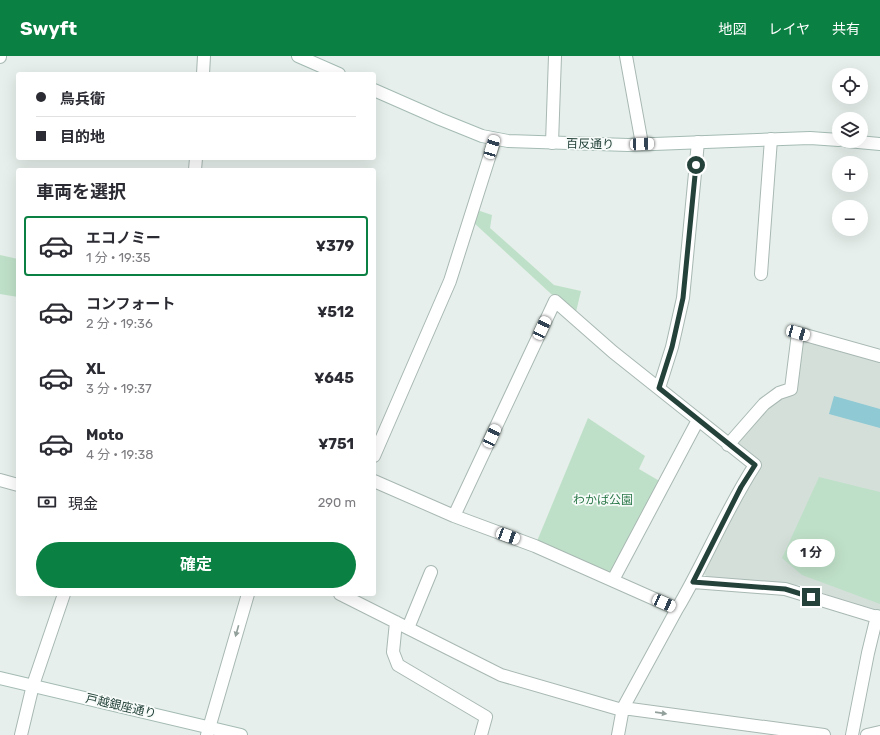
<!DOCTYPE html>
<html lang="ja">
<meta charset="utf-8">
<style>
:root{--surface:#fff;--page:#f2f2f3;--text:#2b2b33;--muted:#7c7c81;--line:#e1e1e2;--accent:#0b8043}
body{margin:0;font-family:Rubik,"Noto Sans JP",sans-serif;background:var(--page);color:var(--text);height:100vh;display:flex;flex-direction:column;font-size:15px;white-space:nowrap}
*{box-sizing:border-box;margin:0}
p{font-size:13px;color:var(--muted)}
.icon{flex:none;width:22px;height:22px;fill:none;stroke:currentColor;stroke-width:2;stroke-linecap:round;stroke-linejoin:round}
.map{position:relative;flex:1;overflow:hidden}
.panel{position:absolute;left:16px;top:112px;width:360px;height:428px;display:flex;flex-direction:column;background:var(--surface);border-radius:4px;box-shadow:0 4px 16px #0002}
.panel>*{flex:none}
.hud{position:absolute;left:16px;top:16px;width:360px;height:88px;border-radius:4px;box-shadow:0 4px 16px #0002;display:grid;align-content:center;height:88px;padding:0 20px;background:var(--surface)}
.tools{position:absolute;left:832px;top:12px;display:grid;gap:8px}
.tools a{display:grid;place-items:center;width:36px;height:36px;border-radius:50%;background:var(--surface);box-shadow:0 4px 16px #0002;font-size:20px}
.end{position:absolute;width:18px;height:18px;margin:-9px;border:5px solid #24423a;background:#fff;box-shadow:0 0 0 2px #fff}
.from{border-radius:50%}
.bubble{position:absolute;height:28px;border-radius:14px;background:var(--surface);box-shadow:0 4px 16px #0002;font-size:13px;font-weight:700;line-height:28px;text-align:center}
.car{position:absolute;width:12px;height:24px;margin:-12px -6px;border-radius:5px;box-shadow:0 0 3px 1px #0007;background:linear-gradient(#fff 24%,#345 0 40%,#fff 0 76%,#345 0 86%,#fff 0)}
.hud b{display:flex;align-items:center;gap:14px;height:38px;font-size:15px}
.hud b+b{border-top:1px solid var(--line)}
.hud i{width:10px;height:10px;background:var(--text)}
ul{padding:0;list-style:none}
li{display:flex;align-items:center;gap:12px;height:60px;margin:0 8px 6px;padding:0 12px;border:2px solid transparent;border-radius:4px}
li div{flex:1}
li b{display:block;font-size:15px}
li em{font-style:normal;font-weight:700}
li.active{border-color:var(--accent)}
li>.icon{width:36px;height:36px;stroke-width:1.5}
h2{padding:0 20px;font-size:18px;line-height:48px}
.pay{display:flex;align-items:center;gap:10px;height:44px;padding:0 20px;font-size:15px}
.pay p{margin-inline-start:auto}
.button{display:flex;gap:8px;margin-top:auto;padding:8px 20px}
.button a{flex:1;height:46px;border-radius:24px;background:var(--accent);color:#fff;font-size:16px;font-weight:700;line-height:46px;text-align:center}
header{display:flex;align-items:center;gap:24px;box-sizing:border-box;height:56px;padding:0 20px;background:var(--accent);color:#fff}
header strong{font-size:19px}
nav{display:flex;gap:22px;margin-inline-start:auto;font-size:14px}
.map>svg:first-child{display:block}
.built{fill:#d4dfda}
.green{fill:#bfe0c8}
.water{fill:#8ec9d4}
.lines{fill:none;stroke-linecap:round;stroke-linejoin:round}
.street-casing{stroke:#a8b8b2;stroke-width:14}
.secondary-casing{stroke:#a4bbb3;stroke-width:14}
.street{stroke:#fff;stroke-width:12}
.secondary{stroke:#fff;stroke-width:12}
.oneway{fill:#92a09c}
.route{stroke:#24423a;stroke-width:5}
.labels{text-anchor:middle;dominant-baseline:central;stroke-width:3.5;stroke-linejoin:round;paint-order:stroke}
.street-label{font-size:12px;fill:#24423a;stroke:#f7fbf9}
.park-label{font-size:12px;fill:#2d7a4b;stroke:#f7fbf9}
</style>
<header>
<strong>Swyft</strong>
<nav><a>地図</a><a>レイヤ</a><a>共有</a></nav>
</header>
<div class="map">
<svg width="880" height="679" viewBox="0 0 880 679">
<rect width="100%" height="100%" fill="#e6efeb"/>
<path class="built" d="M807 284 880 305V557L799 529 750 528 711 524 704 518 735 452 761 410 734 388 770 348 782 340 801 286Z"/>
<path class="green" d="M477 154 492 159 490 172 554 229 581 235 575 260 473 166Z
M0 199 18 203V241L0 238Z
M588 362 645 400 639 413 663 427 613 524 535 490Z
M819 421 880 436V548L802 519 782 502Z"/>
<path class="water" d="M834 340 880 353V372L829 358Z"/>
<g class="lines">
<g class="street-casing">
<path id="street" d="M626 0 642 88
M0 1V0
M203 18 204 0
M552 87 555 0
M195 114 196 102
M761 218 771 83
M659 332 672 291 683 242 698 86
M728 389 764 348 779 337 791 333 798 277 880 300
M374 400 450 225 495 83
M0 424 18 429
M374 425 454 460 535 490 677 553 623 652 618 679
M454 460 555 245 613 296 755 409C725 455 705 506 677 553
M613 524 698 364
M693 526 785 533 880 562
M340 538 501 619 622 654
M396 566 393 596 398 609 486 661 481 679
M408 572 431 516
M623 652 824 679
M21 679 33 629 64 538
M207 679 248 538
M852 679 868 597 877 560
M867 679 880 676"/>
</g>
<g class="secondary-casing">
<path id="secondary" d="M298 0 339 18
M374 34 440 63 482 80 508 85 628 89 810 82 839 84
M847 85 880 88
M0 622 241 679"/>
</g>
<use href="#street" class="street"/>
<use href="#secondary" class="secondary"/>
</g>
<defs><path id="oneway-solid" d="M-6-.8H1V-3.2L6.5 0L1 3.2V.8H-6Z"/></defs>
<g class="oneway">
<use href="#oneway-solid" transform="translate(237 575) rotate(106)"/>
<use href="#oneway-solid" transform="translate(661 657) rotate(8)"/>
</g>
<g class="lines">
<path class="route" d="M696 109 683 242 672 291 659 332 755 409 741 431 693 526 785 533 811 541"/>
</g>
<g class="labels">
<g class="street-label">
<text transform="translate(590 88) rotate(1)">百反通り</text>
<text transform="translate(121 650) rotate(13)">戸越銀座通り</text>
</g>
<g class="park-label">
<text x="603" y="444">わかば公園</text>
</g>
</g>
</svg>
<div class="tools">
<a><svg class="icon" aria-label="locate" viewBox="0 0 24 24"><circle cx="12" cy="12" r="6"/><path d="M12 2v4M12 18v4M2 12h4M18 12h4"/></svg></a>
<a><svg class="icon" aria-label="layers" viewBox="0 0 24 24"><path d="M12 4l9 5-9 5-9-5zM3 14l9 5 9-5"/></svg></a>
<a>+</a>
<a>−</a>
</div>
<i class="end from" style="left:696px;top:109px"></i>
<i class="end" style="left:811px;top:541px"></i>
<div class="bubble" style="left:787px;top:483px;width:48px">1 分</div>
<i class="car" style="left:642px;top:88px;rotate:88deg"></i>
<i class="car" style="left:492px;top:91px;rotate:17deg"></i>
<i class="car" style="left:542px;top:272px;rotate:25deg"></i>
<i class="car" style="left:798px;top:277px;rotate:106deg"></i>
<i class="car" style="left:492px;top:380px;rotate:25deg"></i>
<i class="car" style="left:508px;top:480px;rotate:110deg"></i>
<i class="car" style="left:664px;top:547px;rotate:114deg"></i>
<div class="hud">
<b><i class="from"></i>鳥兵衛</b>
<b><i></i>目的地</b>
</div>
<section class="panel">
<h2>車両を選択</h2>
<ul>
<li class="active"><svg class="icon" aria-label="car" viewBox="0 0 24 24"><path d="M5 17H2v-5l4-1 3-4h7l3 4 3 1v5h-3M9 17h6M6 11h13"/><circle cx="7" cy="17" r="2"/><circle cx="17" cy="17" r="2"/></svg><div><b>エコノミー</b><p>1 分 · 19:35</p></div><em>¥379</em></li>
<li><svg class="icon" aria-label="car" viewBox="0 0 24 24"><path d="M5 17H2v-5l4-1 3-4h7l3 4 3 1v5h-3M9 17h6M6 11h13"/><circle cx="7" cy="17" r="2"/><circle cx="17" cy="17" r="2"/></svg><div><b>コンフォート</b><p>2 分 · 19:36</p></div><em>¥512</em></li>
<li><svg class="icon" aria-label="car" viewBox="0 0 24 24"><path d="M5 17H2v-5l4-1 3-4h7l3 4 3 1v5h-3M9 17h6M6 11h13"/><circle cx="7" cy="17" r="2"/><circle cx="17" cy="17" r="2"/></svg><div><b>XL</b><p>3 分 · 19:37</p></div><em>¥645</em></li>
<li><svg class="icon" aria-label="car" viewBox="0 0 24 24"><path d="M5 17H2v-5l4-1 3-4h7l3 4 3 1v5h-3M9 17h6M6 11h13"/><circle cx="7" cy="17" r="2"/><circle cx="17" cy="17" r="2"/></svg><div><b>Moto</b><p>4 分 · 19:38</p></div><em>¥751</em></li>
</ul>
<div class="pay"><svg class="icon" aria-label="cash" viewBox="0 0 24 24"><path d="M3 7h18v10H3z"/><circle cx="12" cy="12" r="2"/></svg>現金<p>290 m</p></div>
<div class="button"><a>確定</a></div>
</section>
</div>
